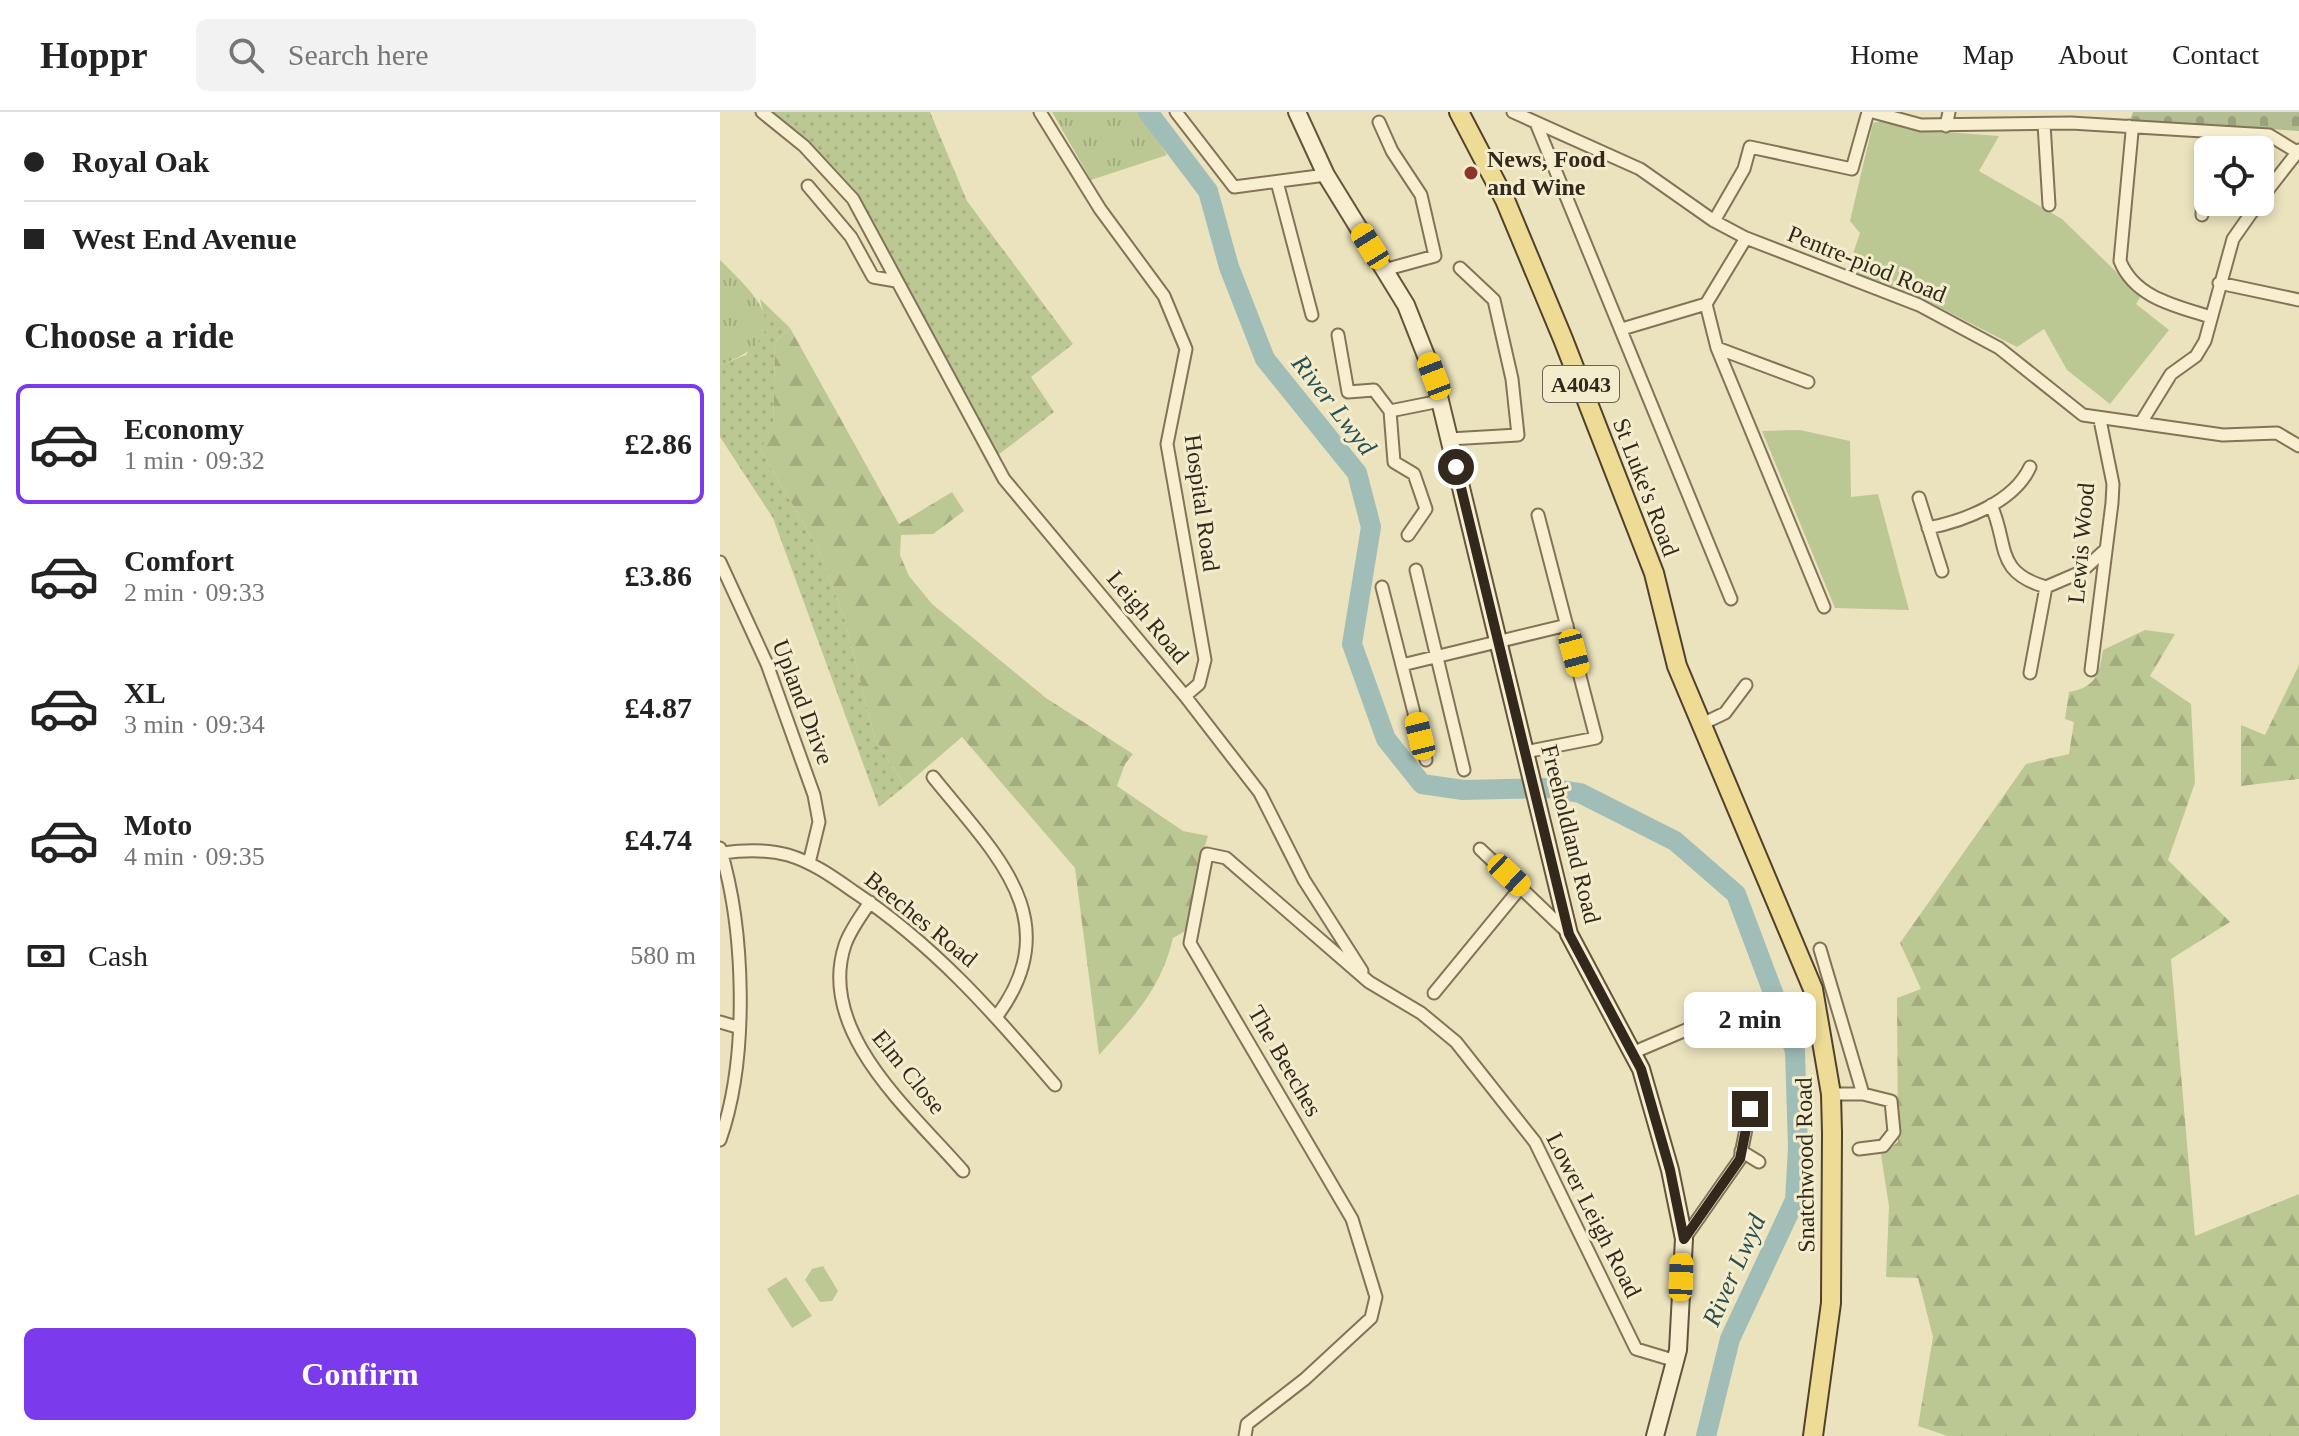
<!DOCTYPE html>
<meta charset="utf-8">
<style>
:root{--surface:#fff;--page:#f2f2f2;--text:#222;--muted:#767676;--line:#e0e0e0;--accent:#7c3aed}
body{margin:0;font-family:Georgia,serif;background:var(--page);color:var(--text);height:100vh;display:flex;flex-direction:column;font-size:30px;white-space:nowrap}
*{box-sizing:border-box;margin:0}
p{font-size:26px;color:var(--muted)}
.icon{flex:none;width:44px;height:44px;fill:none;stroke:currentColor;stroke-width:2;stroke-linecap:round;stroke-linejoin:round}
.map{position:relative;flex:1;overflow:hidden}
.drawer{display:flex;flex-direction:column;background:var(--surface);width:720px}
.drawer>*{flex:none}
.top-card{display:grid;align-content:center;height:176px;padding:0 24px;background:var(--surface)}
.fabs{position:absolute;left:1474px;top:24px;display:grid;gap:16px}
.fabs a{display:grid;place-items:center;width:80px;height:80px;border-radius:12px;background:var(--surface);box-shadow:0 4px 12px #0003;font-size:40px}
.end{position:absolute;width:36px;height:36px;margin:-18px;border:10px solid #32291c;background:#fff;box-shadow:0 0 0 4px #fff}
.from{border-radius:50%}
.bubble{position:absolute;height:56px;border-radius:12px;background:var(--surface);box-shadow:0 4px 12px #0003;font-size:26px;font-weight:700;line-height:56px;text-align:center}
.car{position:absolute;width:24px;height:48px;margin:-24px -12px;border-radius:10px;box-shadow:0 0 6px 2px #0007;background:linear-gradient(#f5c518 24%,#345 0 40%,#f5c518 0 76%,#345 0 86%,#f5c518 0)}
.top-card b{display:flex;align-items:center;gap:28px;height:76px;font-size:30px}
.top-card b+b{border-top:2px solid var(--line)}
.top-card i{width:20px;height:20px;background:var(--text)}
ul{padding:0;list-style:none}
li{display:flex;align-items:center;gap:24px;height:120px;margin:0 16px 12px;padding:0 8px;border:4px solid transparent;border-radius:12px}
li div{flex:1}
li b{display:block;font-size:30px}
li em{font-style:normal;font-weight:700}
li.selected{border-color:var(--accent)}
li>.icon{width:72px;height:72px;stroke-width:1.5}
h2{padding:0 24px;font-size:36px;line-height:96px}
.pay{display:flex;align-items:center;gap:20px;height:88px;padding:0 24px;font-size:30px}
.pay p{margin-inline-start:auto}
.button{display:flex;gap:16px;margin-top:auto;padding:16px 24px}
.button a{flex:1;height:92px;border-radius:12px;background:var(--accent);color:#fff;font-size:32px;font-weight:700;line-height:92px;text-align:center}
header{display:flex;align-items:center;gap:48px;box-sizing:border-box;height:112px;padding:0 40px;background:var(--surface);border-bottom:2px solid var(--line)}
header strong{font-size:38px}
nav{display:flex;gap:44px;margin-inline-start:auto;font-size:28px}
.search{width:560px;height:72px;background:var(--page);display:flex;align-items:center;gap:20px;box-sizing:border-box;padding:0 28px;border-radius:12px;color:var(--muted);font-size:30px}
main{display:flex;flex:1;min-height:0}
.map>svg:first-child{display:block}
.grass{fill:url(#grass-dots)}
.forest{fill:url(#forest-firs)}
.cemetery{fill:url(#cemetery-stones)}
.park{fill:url(#park-tufts)}
.garden{fill:#bcc893}
.lines{fill:none;stroke-linecap:round;stroke-linejoin:round}
.river{stroke:#a1bdb8;stroke-width:20}
.street-casing{stroke:#837358;stroke-width:15}
.secondary-casing{stroke:#64543b;stroke-width:20}
.primary-casing{stroke:#50412c;stroke-width:22}
.street{stroke:#f7efd0;stroke-width:11}
.secondary{stroke:#f7efd0;stroke-width:16}
.primary{stroke:#eedc96;stroke-width:18}
.route{stroke:#32291c;stroke-width:10}
.poi-dot{fill:#8f342a;stroke:#f3eccd;stroke-width:3}
.labels{text-anchor:middle;dominant-baseline:central;stroke-width:6;stroke-linejoin:round;paint-order:stroke}
.shield{fill:#f3eccd;stroke:#6c6451;stroke-width:2}
.shield-label{font-size:22px;font-weight:bold;fill:#32291c}
.poi-label{font-size:24px;font-weight:bold;fill:#32291c;stroke:#f3eccd;text-anchor:start}
.street-label{font-size:24px;fill:#32291c;stroke:#f3eccd}
.water-label{font-size:26px;font-style:italic;fill:#2b5052;stroke:#f3eccd}
</style>
<header>
<strong>Hoppr</strong>
<div class="search"><svg class="icon" aria-label="search" viewBox="0 0 24 24"><circle cx="10" cy="10" r="6"/><path d="M15 15l6 6"/></svg>Search here</div>
<nav><a>Home</a><a>Map</a><a>About</a><a>Contact</a></nav>
</header>
<main>
<section class="drawer">
<div class="top-card">
<b><i class="from"></i>Royal Oak</b>
<b><i></i>West End Avenue</b>
</div>
<h2>Choose a ride</h2>
<ul>
<li class="selected"><svg class="icon" aria-label="car" viewBox="0 0 24 24"><path d="M5 17H2v-5l4-1 3-4h7l3 4 3 1v5h-3M9 17h6M6 11h13"/><circle cx="7" cy="17" r="2"/><circle cx="17" cy="17" r="2"/></svg><div><b>Economy</b><p>1 min · 09:32</p></div><em>£2.86</em></li>
<li><svg class="icon" aria-label="car" viewBox="0 0 24 24"><path d="M5 17H2v-5l4-1 3-4h7l3 4 3 1v5h-3M9 17h6M6 11h13"/><circle cx="7" cy="17" r="2"/><circle cx="17" cy="17" r="2"/></svg><div><b>Comfort</b><p>2 min · 09:33</p></div><em>£3.86</em></li>
<li><svg class="icon" aria-label="car" viewBox="0 0 24 24"><path d="M5 17H2v-5l4-1 3-4h7l3 4 3 1v5h-3M9 17h6M6 11h13"/><circle cx="7" cy="17" r="2"/><circle cx="17" cy="17" r="2"/></svg><div><b>XL</b><p>3 min · 09:34</p></div><em>£4.87</em></li>
<li><svg class="icon" aria-label="car" viewBox="0 0 24 24"><path d="M5 17H2v-5l4-1 3-4h7l3 4 3 1v5h-3M9 17h6M6 11h13"/><circle cx="7" cy="17" r="2"/><circle cx="17" cy="17" r="2"/></svg><div><b>Moto</b><p>4 min · 09:35</p></div><em>£4.74</em></li>
</ul>
<div class="pay"><svg class="icon" aria-label="cash" viewBox="0 0 24 24"><path d="M3 7h18v10H3z"/><circle cx="12" cy="12" r="2"/></svg>Cash<p>580 m</p></div>
<div class="button"><a>Confirm</a></div>
</section>
<div class="map">
<svg width="1579" height="1324" viewBox="0 0 1579 1324">
<defs>
<pattern id="grass-dots" width="8" height="8" patternUnits="userSpaceOnUse" patternTransform="scale(2)"><rect width="8" height="8" fill="#bcc893"/><path d="M2 2h.1M6 6h.1" fill="none" stroke="#a2ac7e" stroke-width="1.8" stroke-linecap="round"/></pattern>
<pattern id="forest-firs" width="22" height="20" patternUnits="userSpaceOnUse" patternTransform="scale(2)"><rect width="22" height="20" fill="#bcc893"/><path d="M5 1l3.5 6h-7zM16 11l3.5 6h-7z" fill="#a2ac7e"/></pattern>
<pattern id="cemetery-stones" width="16" height="16" patternUnits="userSpaceOnUse" patternTransform="scale(2)"><rect width="16" height="16" fill="#b3bd92"/><path d="M2 7V4a2 2 0 0 1 4 0v3zM10 15v-3a2 2 0 0 1 4 0v3z" fill="#9aa27d"/></pattern>
<pattern id="park-tufts" width="24" height="20" patternUnits="userSpaceOnUse" patternTransform="scale(2)"><rect width="24" height="20" fill="#bcc893"/><path d="M3 7l-1-3M5 7V3M7 7l1-3M15 17l-1-3M17 17v-4M19 17l1-3" fill="none" stroke="#a2ac7e"/></pattern>
</defs>
<rect width="100%" height="100%" fill="#ebe3be"/>
<path class="grass" d="M52 0H210L247 89 353 232 311 265 334 300 278 343 134 77 89 29Z
M40 187 70 216 55 230 53 314 41 338 99 439 124 505 155 627 185 674 159 695 53 406 0 325V253L26 243 45 209Z"/>
<path class="forest" d="M70 216 179 412 232 380 244 399 213 422 181 423 180 443 189 464 212 492 326 586 413 642 405 652 397 674 463 719 488 724 477 759 467 818 453 826C440 879 414 904 379 943L355 756 242 625 185 674 155 627 124 505 99 439 41 338 53 313 55 230Z
M1425 518 1455 522 1430 564 1471 592 1475 671 1448 748 1510 810 1451 847 1475 1124 1579 1082V1324H1228L1198 1314 1213 1225 1198 1166 1166 1165 1169 1094 1161 1043 1178 1030 1177 886 1201 877 1180 831 1306 652 1349 642 1354 610 1345 607 1349 580C1376 575 1379 563 1383 538Z
M1579 553V667L1521 674V613L1545 623Z"/>
<path class="cemetery" d="M1413 0H1579V19L1410 8Z"/>
<path class="park" d="M332 0H420L447 43 371 68Z
M0 148C42 189 78 224 0 253Z"/>
<path class="garden" d="M1166 8 1200 18 1279 24 1259 59 1342 107 1421 184 1416 192 1449 218 1390 292 1347 258 1324 217 1297 235 1199 185 1127 160 1140 121 1130 109 1153 11Z
M1080 318 1130 329 1131 385 1158 382 1189 498 1115 496 1042 319Z
M103 1154 118 1179 112 1189 100 1190 85 1168 92 1157Z
M66 1165 92 1204 72 1216 47 1177Z"/>
<g class="lines">
<path class="river" d="M428 0 488 79 509 155 545 247 637 361 651 415 632 532 666 627 702 672 743 678 829 676 860 681 955 729 1016 782 1075 939 1078 1036 1075 1088 1010 1227 986 1324"/>
<g class="street-casing">
<path id="street" d="M42 0 84 34 133 87 284 367 465 584 540 681 584 768 642 859
M320 0 380 97 444 184 466 237 447 332 485 548 479 572 465 584
M456 0 514 75 606 63
M793 0 920 57 994 109 1026 126 1199 193 1279 236 1363 303 1503 323 1557 321 1579 334
M1153 0 1201 13 1351 11 1549 23 1577 40
M659 10 672 39 701 83 715 144 664 158
M816 11 1011 487
M1324 12 1329 93
M1226 14 1229 0
M1409 14 1412 20 1400 149C1415 186 1456 194 1491 205
M557 70 592 203
M88 74 131 125 153 165 176 169
M1540 88 1579 38
M1482 103 1483 80
M994 109 1024 57 1030 35 1132 57 1148 0
M1499 171 1579 188
M986 192 997 236 1104 495
M986 192 1026 126
M902 217 986 192
M618 223 628 280 654 278 670 299
M997 236 1088 270
M1422 309 1451 262 1476 244 1485 229 1513 127 1539 90
M729 327 798 323 792 267 774 188 740 156
M1199 386 1222 459
M1271 393C1289 433 1274 460 1326 475L1310 561
M1208 416C1244 409 1294 390 1310 355
M688 423 706 397 694 362 674 350 670 299 720 289
M0 450 47 552 94 683 99 710 89 751
M696 458 744 658
M662 475 706 648
M1326 475 1361 460 1385 438
M682 553 847 513
M1371 558 1392 391 1393 372 1380 308
M982 612 1005 601 1026 573
M805 640 876 626 818 403
M213 665C274 741 349 807 277 904
M760 737 846 819
M2 741C24 738 46 737 68 743 92 750 113 765 133 779 213 832 273 900 335 973
M150 790C141 804 130 818 125 833 96 920 192 1000 243 1059
M1100 837 1143 982H1111
M714 881 801 775
M0 910 17 915
M912 941 994 906
M0 1028C29 946 25 818 0 736
M1139 1037 1163 1034 1174 1020 1171 989 1143 982
M1021 1039 1039 1050
M964 1127 1020 1047 1030 997
M525 1324 527 1312 585 1267 651 1206 656 1185 632 1107 470 831 487 742 506 746 649 870 701 901 736 930 815 1030 916 1237 956 1249"/>
</g>
<g class="secondary-casing">
<path id="secondary" d="M577 0 606 63 686 193 714 264 849 822 921 957 950 1058 964 1127 958 1238 935 1324"/>
</g>
<g class="primary-casing">
<path id="primary" d="M739 0 785 88 843 227 934 461 957 554 1093 877 1111 982 1112 1021 1111 1191 1093 1324"/>
</g>
<use href="#street" class="street"/>
<use href="#secondary" class="secondary"/>
<use href="#primary" class="primary"/>
</g>
<g class="lines">
<path class="route" d="M736 355 849 822 921 957 950 1058 964 1127 1020 1047 1030 997"/>
</g>
<circle class="poi-dot" cx="751" cy="61" r="8"/>
<g class="labels">
<rect class="shield" x="823" y="254" width="76" height="36" rx="6"/>
<g class="shield-label">
<text x="861" y="272">A4043</text>
</g>
<g class="poi-label">
<text x="767" y="47">News, Food<tspan x="767" dy="28">and Wine</tspan></text>
</g>
<g class="street-label">
<text transform="translate(1147 152) rotate(22)">Pentre-piod Road</text>
<text transform="translate(926 375) rotate(69)">St Luke's Road</text>
<text transform="translate(482 391) rotate(82)">Hospital Road</text>
<text transform="translate(1361 431) rotate(-85)">Lewis Wood</text>
<text transform="translate(428 505) rotate(50)">Leigh Road</text>
<text transform="translate(83 590) rotate(69)">Upland Drive</text>
<text transform="translate(851 722) rotate(76)">Freeholdland Road</text>
<text transform="translate(201 807) rotate(39)">Beeches Road</text>
<text transform="translate(565 949) rotate(60)">The Beeches</text>
<text transform="translate(189 960) rotate(51)">Elm Close</text>
<text transform="translate(1085 1053) rotate(-91)">Snatchwood Road</text>
<text transform="translate(874 1103) rotate(63)">Lower Leigh Road</text>
</g>
<g class="water-label">
<text transform="translate(614 293) rotate(52)">River Lwyd</text>
<text transform="translate(1014 1158) rotate(-66)">River Lwyd</text>
</g>
</g>
</svg>
<div class="fabs">
<a><svg class="icon" aria-label="locate" viewBox="0 0 24 24"><circle cx="12" cy="12" r="6"/><path d="M12 2v4M12 18v4M2 12h4M18 12h4"/></svg></a>
</div>
<i class="end from" style="left:736px;top:355px"></i>
<i class="end" style="left:1030px;top:997px"></i>
<div class="bubble" style="left:964px;top:880px;width:132px">2 min</div>
<i class="car" style="left:650px;top:134px;rotate:328deg"></i>
<i class="car" style="left:714px;top:264px;rotate:339deg"></i>
<i class="car" style="left:854px;top:541px;rotate:165deg"></i>
<i class="car" style="left:700px;top:624px;rotate:346deg"></i>
<i class="car" style="left:789px;top:763px;rotate:133deg"></i>
<i class="car" style="left:961px;top:1165px;rotate:2deg"></i>
</div>
</main>
